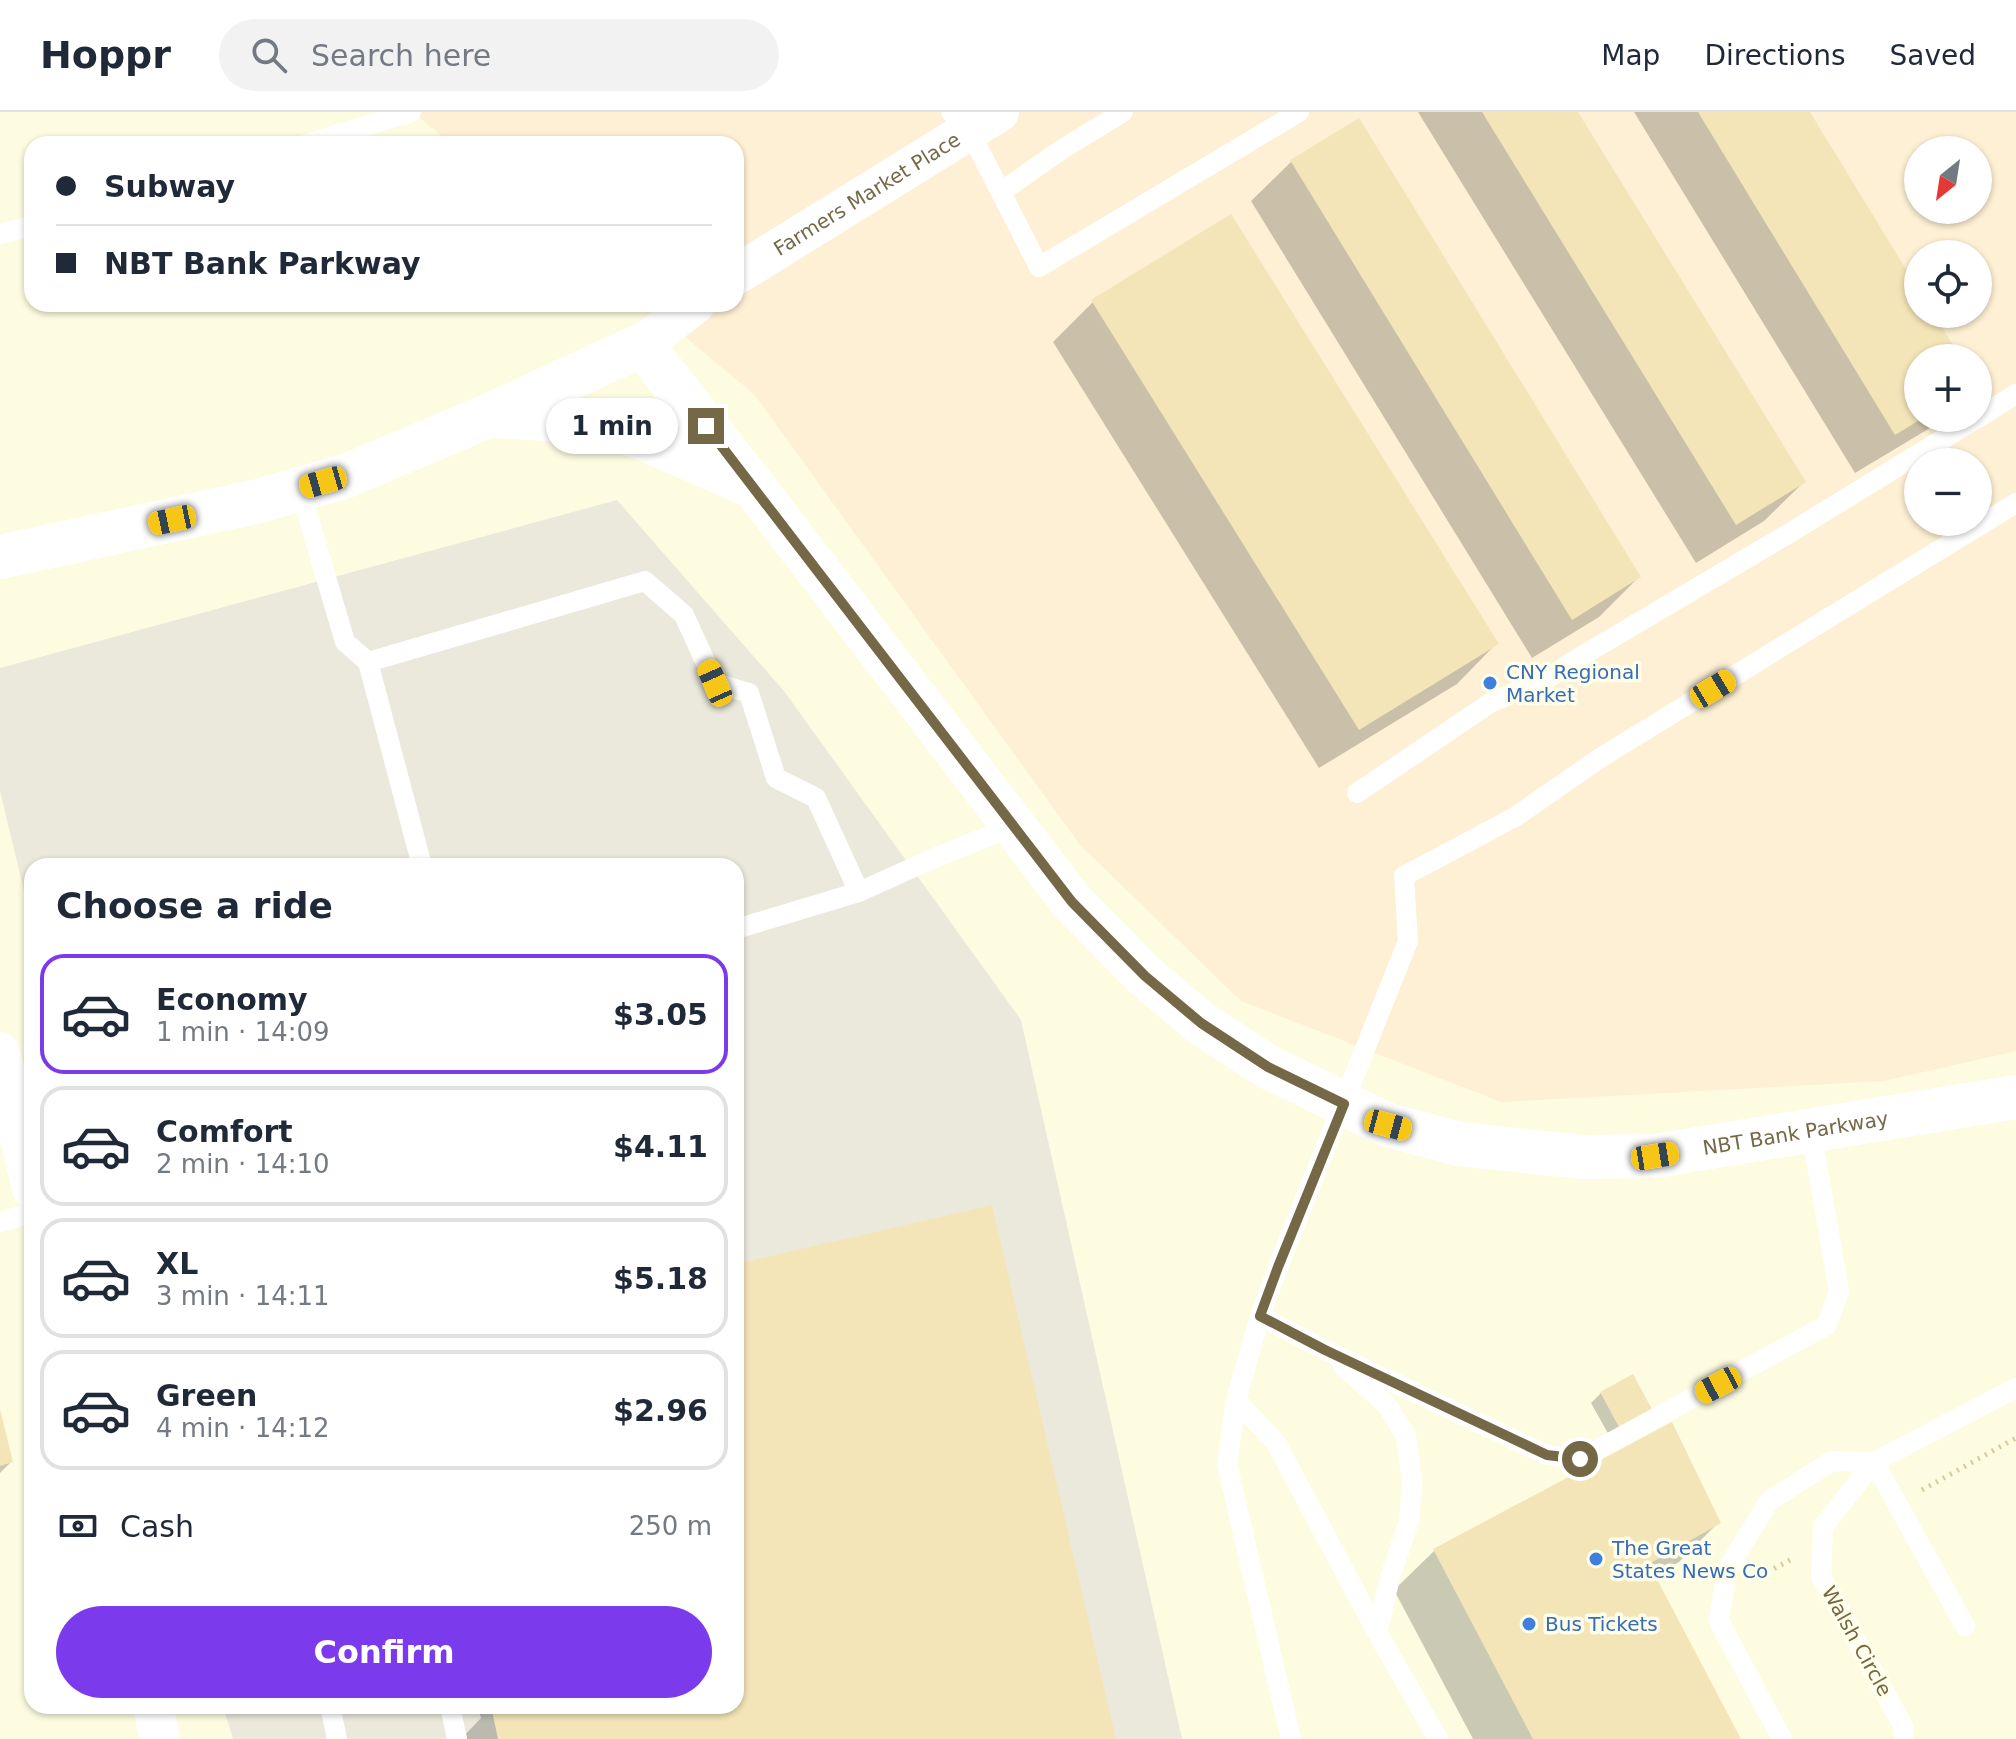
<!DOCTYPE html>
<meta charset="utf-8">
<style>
:root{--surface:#fff;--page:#f2f2f3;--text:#1f2937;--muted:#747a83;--line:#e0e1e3;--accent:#7c3aed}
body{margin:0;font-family:"DejaVu Sans",sans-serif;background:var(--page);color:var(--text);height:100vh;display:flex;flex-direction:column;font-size:30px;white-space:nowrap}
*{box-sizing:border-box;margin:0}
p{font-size:26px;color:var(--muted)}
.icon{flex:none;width:44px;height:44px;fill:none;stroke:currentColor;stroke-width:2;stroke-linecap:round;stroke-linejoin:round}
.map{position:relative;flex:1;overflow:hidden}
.drawer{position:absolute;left:24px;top:746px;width:720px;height:856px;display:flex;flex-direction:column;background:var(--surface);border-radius:24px;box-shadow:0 2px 6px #0004}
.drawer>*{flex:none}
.guide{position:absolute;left:24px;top:24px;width:720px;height:176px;border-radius:24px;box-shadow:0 2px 6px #0004;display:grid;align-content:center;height:176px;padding:0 32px;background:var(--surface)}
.needle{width:52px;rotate:210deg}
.buttons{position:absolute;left:1904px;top:24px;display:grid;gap:16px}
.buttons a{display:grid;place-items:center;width:88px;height:88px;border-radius:50%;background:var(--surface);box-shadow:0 2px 6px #0004;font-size:40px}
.end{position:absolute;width:36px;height:36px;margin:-18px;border:10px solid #746847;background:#fff;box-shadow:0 0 0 4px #fff}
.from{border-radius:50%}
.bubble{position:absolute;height:56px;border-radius:28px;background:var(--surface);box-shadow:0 2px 6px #0004;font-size:26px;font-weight:700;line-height:56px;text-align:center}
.car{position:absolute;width:24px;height:48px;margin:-24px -12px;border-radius:10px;box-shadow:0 0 6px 2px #0007;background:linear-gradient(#f5c518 24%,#345 0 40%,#f5c518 0 76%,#345 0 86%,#f5c518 0)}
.guide b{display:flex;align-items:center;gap:28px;height:76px;font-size:30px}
.guide b+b{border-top:2px solid var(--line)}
.guide i{width:20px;height:20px;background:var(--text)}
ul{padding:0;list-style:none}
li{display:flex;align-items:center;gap:24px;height:120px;margin:0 16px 12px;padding:0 16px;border:4px solid var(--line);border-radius:24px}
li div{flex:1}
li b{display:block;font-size:30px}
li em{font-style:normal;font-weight:700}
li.active{border-color:var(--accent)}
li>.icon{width:72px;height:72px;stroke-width:1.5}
h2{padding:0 32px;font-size:36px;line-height:96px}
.pay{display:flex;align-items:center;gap:20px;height:88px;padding:0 32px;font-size:30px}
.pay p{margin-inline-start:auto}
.action{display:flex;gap:16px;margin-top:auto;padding:16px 32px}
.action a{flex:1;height:92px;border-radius:48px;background:var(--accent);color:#fff;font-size:32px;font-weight:700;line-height:92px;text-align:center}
header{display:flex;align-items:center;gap:48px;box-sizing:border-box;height:112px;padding:0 40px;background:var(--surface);border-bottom:2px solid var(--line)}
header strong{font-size:38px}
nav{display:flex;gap:44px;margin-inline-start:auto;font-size:28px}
.search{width:560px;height:72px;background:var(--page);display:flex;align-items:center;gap:20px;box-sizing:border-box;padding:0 28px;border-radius:44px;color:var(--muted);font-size:30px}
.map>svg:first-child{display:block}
.commercial{fill:#fdf0d4;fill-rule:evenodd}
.industrial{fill:#ebe9dc}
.shadow{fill:#0003}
.building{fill:#f3e5b8}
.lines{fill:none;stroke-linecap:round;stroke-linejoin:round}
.path{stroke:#d7c99b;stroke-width:5;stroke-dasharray:2 6;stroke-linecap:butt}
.lane{stroke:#fff;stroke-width:20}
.street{stroke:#fff;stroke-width:40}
.secondary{stroke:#fff;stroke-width:44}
.route{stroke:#746847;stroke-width:10}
.shop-dot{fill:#3f7fe0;stroke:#fffee8;stroke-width:3}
.labels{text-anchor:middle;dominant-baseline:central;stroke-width:7;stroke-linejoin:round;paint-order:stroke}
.street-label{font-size:20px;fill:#746847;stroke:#fffee8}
.shop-label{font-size:20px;fill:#366cbe;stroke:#fffee8;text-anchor:start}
</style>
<header>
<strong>Hoppr</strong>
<div class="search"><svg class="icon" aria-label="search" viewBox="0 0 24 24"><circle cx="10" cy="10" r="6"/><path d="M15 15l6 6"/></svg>Search here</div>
<nav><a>Map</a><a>Directions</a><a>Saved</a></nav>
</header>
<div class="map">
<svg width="2016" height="1627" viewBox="0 0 2016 1627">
<rect width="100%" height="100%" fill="#fdfce1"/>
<path class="commercial" d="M413 0H2016V939L1884 969 1501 990 1241 889 1080 733 754 282 645 192H736V32H451ZM1918 38H1978V98H1918ZM1918 142H1978V202H1918ZM1918 246H1978V306H1918ZM1918 350H1978V410H1918Z"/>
<path class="industrial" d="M617 388 784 579 1021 908 1182 1627H233L223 1594H736V754H32V812L0 679V556Z"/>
<path class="shadow" d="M1418 0H1576L1804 370 1764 409 1696 451Z
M1634 0H1807L1918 180V202H1931L1958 246H1918V306H1942L1935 313 1855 361Z
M1358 9 1639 465 1599 505 1532 546 1251 89 1291 50Z
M1093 190 1496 532 1457 572 1319 656 1053 230Z
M736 1154 1113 1627H461L481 1606 478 1594H736Z
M1601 1281 1651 1298 1610 1325 1591 1291Z
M0 1301 11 1350 0 1361Z
M1671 1313 1719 1410 1679 1450 1653 1465 1738 1627H1473L1394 1478 1434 1439Z"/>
<path class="building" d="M1482 0H1578L1806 370 1736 413Z
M1698 0H1810L1918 177V202H1934L1961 246H1918V306H1923L1895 323Z
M1359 6 1641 465 1572 508 1290 48Z
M1231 102 1499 532 1359 618 1091 188Z
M992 1093 1116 1627H498L491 1594H736V1152Z
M1633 1262 1653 1299 1620 1317 1600 1280Z
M0 1297 13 1350 0 1354Z
M1672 1310 1721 1411 1649 1452 1741 1627H1533L1433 1437Z"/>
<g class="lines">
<path class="path" d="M1922 1378 2016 1326
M1760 1464 1790 1448"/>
<path class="lane" d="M951 0 969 18 1039 155 1299 0
M307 32 411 0
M1001 80 1061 38 1123 0
M0 122 32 114
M1978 306 2016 282
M300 377 345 530 368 550 645 469 684 503 715 571 749 581 776 666 816 686 859 780
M368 550 422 754
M1357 681 1490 591 1552 564 1570 551 1788 422 1977 306
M736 817 859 780 932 747 1014 714
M1811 1018 1839 1179 1827 1213 1580 1347 1547 1343 1325 1238 1260 1204 1278 1155 1408 829 1404 764 1515 705 1600 646 2016 391
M0 1110 32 1101
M1260 1204 1236 1288 1227 1352 1291 1627
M1343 1254 1386 1292 1406 1324 1412 1371 1409 1409 1390 1466 1377 1520
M1236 1288 1276 1331 1377 1520 1438 1627
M1874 1350 1965 1514
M330 1594 337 1627
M450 1594 457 1627
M1782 1627 1719 1509 1727 1458 1769 1389 1832 1349 1874 1350
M1904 1627 1903 1614 1821 1464 1823 1415 1874 1350 2016 1276"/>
<g class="street">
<path id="s1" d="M736 163 999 0"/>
<path d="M642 233 695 192"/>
<path d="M0 940 32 1077"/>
<path d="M153 1594 160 1627"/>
</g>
<g class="secondary">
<path d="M495 304 580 309 643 326 750 373"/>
<path id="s2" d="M0 445 259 389 346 364 488 304 642 233 754 375 1072 790 1145 864 1201 911 1268 955 1388 1013 1459 1032 1582 1045 1655 1044 2016 985"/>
</g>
</g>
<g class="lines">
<path class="route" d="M706 314 1072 790 1145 864 1201 911 1268 955 1344 992 1278 1155 1260 1204 1325 1238 1547 1343 1580 1347"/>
</g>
<g class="shop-dot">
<circle cx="1490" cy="571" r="8"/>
<circle cx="1596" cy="1447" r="8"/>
<circle cx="1529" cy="1512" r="8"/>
</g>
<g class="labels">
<g class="street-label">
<text stroke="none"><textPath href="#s1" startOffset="154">Farmers Market Place</textPath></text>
<text stroke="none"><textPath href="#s2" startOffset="2186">NBT Bank Parkway</textPath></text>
<text transform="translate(1857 1529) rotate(61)">Walsh Circle</text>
</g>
<g class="shop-label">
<text x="1506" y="560">CNY Regional<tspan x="1506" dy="23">Market</tspan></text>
<text x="1612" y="1436">The Great<tspan x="1612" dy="23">States News Co</tspan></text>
<text x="1545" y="1512">Bus Tickets</text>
</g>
</g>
</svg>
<div class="buttons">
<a><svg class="needle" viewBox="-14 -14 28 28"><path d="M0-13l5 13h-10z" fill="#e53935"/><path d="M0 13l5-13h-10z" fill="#747a83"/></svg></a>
<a><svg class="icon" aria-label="locate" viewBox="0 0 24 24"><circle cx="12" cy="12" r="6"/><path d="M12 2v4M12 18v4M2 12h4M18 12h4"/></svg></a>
<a>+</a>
<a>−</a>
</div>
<i class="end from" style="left:1580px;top:1347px"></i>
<i class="end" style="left:706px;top:314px"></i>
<div class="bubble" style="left:546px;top:286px;width:132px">1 min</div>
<i class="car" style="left:323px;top:370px;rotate:254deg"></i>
<i class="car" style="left:172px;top:408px;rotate:258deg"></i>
<i class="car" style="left:715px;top:571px;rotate:336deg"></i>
<i class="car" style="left:1713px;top:577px;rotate:59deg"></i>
<i class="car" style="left:1388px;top:1013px;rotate:105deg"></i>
<i class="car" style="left:1655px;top:1044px;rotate:81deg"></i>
<i class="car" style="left:1718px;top:1273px;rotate:242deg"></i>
<div class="guide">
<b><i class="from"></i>Subway</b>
<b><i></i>NBT Bank Parkway</b>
</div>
<section class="drawer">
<h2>Choose a ride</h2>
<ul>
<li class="active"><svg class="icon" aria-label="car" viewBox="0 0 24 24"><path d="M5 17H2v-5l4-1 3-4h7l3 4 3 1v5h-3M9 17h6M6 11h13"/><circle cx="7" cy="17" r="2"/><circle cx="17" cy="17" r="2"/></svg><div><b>Economy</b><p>1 min · 14:09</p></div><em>$3.05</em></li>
<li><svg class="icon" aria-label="car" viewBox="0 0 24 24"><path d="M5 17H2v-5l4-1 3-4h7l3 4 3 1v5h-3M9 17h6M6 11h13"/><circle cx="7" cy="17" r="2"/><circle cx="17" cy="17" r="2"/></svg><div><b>Comfort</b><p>2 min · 14:10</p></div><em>$4.11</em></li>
<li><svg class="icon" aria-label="car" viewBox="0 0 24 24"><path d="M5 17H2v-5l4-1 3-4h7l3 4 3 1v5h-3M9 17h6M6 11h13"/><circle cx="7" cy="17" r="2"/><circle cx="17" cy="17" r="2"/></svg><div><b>XL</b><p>3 min · 14:11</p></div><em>$5.18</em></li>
<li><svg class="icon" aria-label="car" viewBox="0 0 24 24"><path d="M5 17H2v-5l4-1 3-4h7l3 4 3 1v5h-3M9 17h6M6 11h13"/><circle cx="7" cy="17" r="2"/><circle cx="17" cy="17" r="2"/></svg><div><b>Green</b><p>4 min · 14:12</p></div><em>$2.96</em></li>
</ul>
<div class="pay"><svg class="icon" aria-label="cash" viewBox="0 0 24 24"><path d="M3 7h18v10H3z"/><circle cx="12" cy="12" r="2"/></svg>Cash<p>250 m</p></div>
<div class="action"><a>Confirm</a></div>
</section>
</div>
